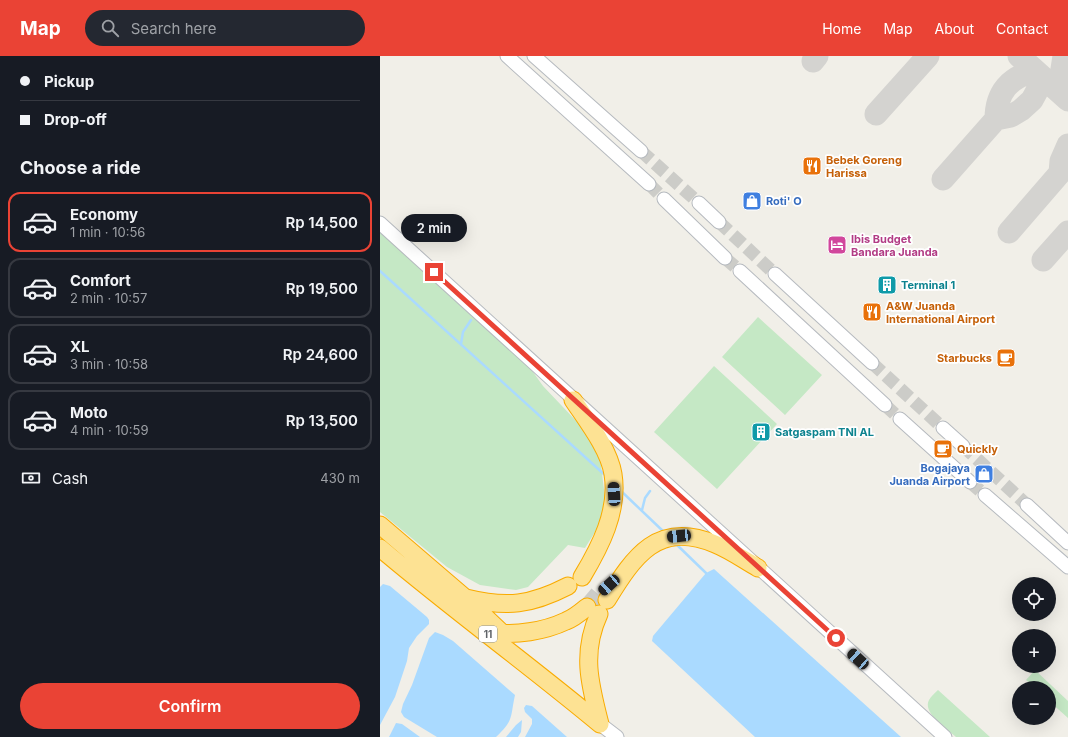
<!DOCTYPE html>
<meta charset="utf-8">
<style>
:root{--surface:#171b24;--page:#242831;--text:#f1f3f6;--muted:#9ea1a6;--line:#363941;--accent:#ea4335}
body{margin:0;font-family:Inter,sans-serif;background:var(--page);color:var(--text);height:100vh;display:flex;flex-direction:column;font-size:15px;white-space:nowrap}
*{box-sizing:border-box;margin:0}
p{font-size:13px;color:var(--muted)}
.icon{flex:none;width:22px;height:22px;fill:none;stroke:currentColor;stroke-width:2;stroke-linecap:round;stroke-linejoin:round}
.map{position:relative;flex:1;overflow:hidden}
.panel{display:flex;flex-direction:column;background:var(--surface);width:380px}
.panel>*{flex:none}
.banner{display:grid;align-content:center;height:88px;padding:0 20px;background:var(--surface)}
.buttons{position:absolute;left:632px;top:521px;display:grid;gap:8px}
.buttons a{display:grid;place-items:center;width:44px;height:44px;border-radius:50%;background:var(--surface);box-shadow:0 4px 16px #0002;font-size:20px}
.end{position:absolute;width:18px;height:18px;margin:-9px;border:5px solid #ea4335;background:#fff;box-shadow:0 0 0 2px #fff}
.from{border-radius:50%}
.bubble{position:absolute;height:28px;border-radius:14px;background:var(--surface);box-shadow:0 4px 16px #0002;font-size:13px;font-weight:600;line-height:28px;text-align:center}
.car{position:absolute;width:12px;height:24px;margin:-12px -6px;border-radius:5px;box-shadow:0 0 3px 1px #0007;background:linear-gradient(#222 24%,#8ab4d8 0 40%,#222 0 76%,#8ab4d8 0 86%,#222 0)}
.banner b{display:flex;align-items:center;gap:14px;height:38px;font-size:15px}
.banner b+b{border-top:1px solid var(--line)}
.banner i{width:10px;height:10px;background:var(--text)}
ul{padding:0;list-style:none}
li{display:flex;align-items:center;gap:12px;height:60px;margin:0 8px 6px;padding:0 12px;border:2px solid var(--line);border-radius:12px}
li div{flex:1}
li b{display:block;font-size:15px}
li em{font-style:normal;font-weight:600}
li.selected{border-color:var(--accent)}
li>.icon{width:36px;height:36px;stroke-width:1.5}
h2{padding:0 20px;font-size:18px;line-height:48px}
.pay{display:flex;align-items:center;gap:10px;height:44px;padding:0 20px;font-size:15px}
.pay p{margin-inline-start:auto}
.button{display:flex;gap:8px;margin-top:auto;padding:8px 20px}
.button a{flex:1;height:46px;border-radius:24px;background:var(--accent);color:#fff;font-size:16px;font-weight:600;line-height:46px;text-align:center}
header{display:flex;align-items:center;gap:24px;box-sizing:border-box;height:56px;padding:0 20px;background:var(--accent);color:#fff}
header strong{font-size:19px}
nav{display:flex;gap:22px;margin-inline-start:auto;font-size:14px}
.search{width:280px;height:36px;background:var(--page);display:flex;align-items:center;gap:10px;box-sizing:border-box;padding:0 14px;border-radius:22px;color:var(--muted);font-size:15px}
main{display:flex;flex:1;min-height:0}
.map>svg:first-child{display:block}
.green{fill:#c5e8c5}
.water{fill:#aadaff}
.lines{fill:none;stroke-linecap:round;stroke-linejoin:round}
.stream{stroke:#aadaff;stroke-width:2.5}
.taxiway{stroke:#d4d3d0;stroke-width:23}
.secondary-tunnel{stroke:#ccccc8;stroke-width:13;stroke-dasharray:13 6;stroke-linecap:butt}
.highway-tunnel{stroke:#ccccc8;stroke-width:17;stroke-dasharray:17 8;stroke-linecap:butt}
.secondary-casing{stroke:#b6babf;stroke-width:15}
.highway-casing{stroke:#f9ab00;stroke-width:19}
.secondary{stroke:#fff;stroke-width:13}
.highway{stroke:#fde293;stroke-width:17}
.route{stroke:#ea4335;stroke-width:5}
.labels{text-anchor:middle;dominant-baseline:central;stroke-width:3.5;stroke-linejoin:round;paint-order:stroke}
.shield{fill:#fff;stroke:#8f9295;stroke-width:1}
.shield-label{font-size:10px;font-weight:bold;fill:#5f6368}
.food-label{font-size:11px;font-weight:bold;fill:#c56008;stroke:#fff;text-anchor:start}
.shop-label{font-size:11px;font-weight:bold;fill:#366cbe;stroke:#fff;text-anchor:start}
.hotel-label{font-size:11px;font-weight:bold;fill:#b23c85;stroke:#fff;text-anchor:start}
.culture-label{font-size:11px;font-weight:bold;fill:#0d838f;stroke:#fff;text-anchor:start}
</style>
<header>
<strong>Map</strong>
<div class="search"><svg class="icon" aria-label="search" viewBox="0 0 24 24"><circle cx="10" cy="10" r="6"/><path d="M15 15l6 6"/></svg>Search here</div>
<nav><a>Home</a><a>Map</a><a>About</a><a>Contact</a></nav>
</header>
<main>
<section class="panel">
<div class="banner">
<b><i class="from"></i>Pickup</b>
<b><i></i>Drop-off</b>
</div>
<h2>Choose a ride</h2>
<ul>
<li class="selected"><svg class="icon" aria-label="car" viewBox="0 0 24 24"><path d="M5 17H2v-5l4-1 3-4h7l3 4 3 1v5h-3M9 17h6M6 11h13"/><circle cx="7" cy="17" r="2"/><circle cx="17" cy="17" r="2"/></svg><div><b>Economy</b><p>1 min · 10:56</p></div><em>Rp 14,500</em></li>
<li><svg class="icon" aria-label="car" viewBox="0 0 24 24"><path d="M5 17H2v-5l4-1 3-4h7l3 4 3 1v5h-3M9 17h6M6 11h13"/><circle cx="7" cy="17" r="2"/><circle cx="17" cy="17" r="2"/></svg><div><b>Comfort</b><p>2 min · 10:57</p></div><em>Rp 19,500</em></li>
<li><svg class="icon" aria-label="car" viewBox="0 0 24 24"><path d="M5 17H2v-5l4-1 3-4h7l3 4 3 1v5h-3M9 17h6M6 11h13"/><circle cx="7" cy="17" r="2"/><circle cx="17" cy="17" r="2"/></svg><div><b>XL</b><p>3 min · 10:58</p></div><em>Rp 24,600</em></li>
<li><svg class="icon" aria-label="car" viewBox="0 0 24 24"><path d="M5 17H2v-5l4-1 3-4h7l3 4 3 1v5h-3M9 17h6M6 11h13"/><circle cx="7" cy="17" r="2"/><circle cx="17" cy="17" r="2"/></svg><div><b>Moto</b><p>4 min · 10:59</p></div><em>Rp 13,500</em></li>
</ul>
<div class="pay"><svg class="icon" aria-label="cash" viewBox="0 0 24 24"><path d="M3 7h18v10H3z"/><circle cx="12" cy="12" r="2"/></svg>Cash<p>430 m</p></div>
<div class="button"><a>Confirm</a></div>
</section>
<div class="map">
<svg width="688" height="681" viewBox="0 0 688 681">
<rect width="100%" height="100%" fill="#f1efe8"/>
<path class="green" d="M0 174 148 309 163 330 201 370 215 391 221 409 225 442 220 468 205 492 188 489 148 531 136 534 100 529 67 511 0 456Z
M378 261 442 319 405 359 342 301Z
M334 310 397 368 337 433 274 376Z
M655 614 688 645V662L669 645V632H655L646 624Z
M558 634 610 681H576C567 673 542 657 549 644 551 640 555 637 558 634Z"/>
<path class="water" d="M334 513 521 681H375L272 585 273 580 326 517Z
M3 528 10 530 47 561 49 564V568L37 580 29 592 27 605 15 641 0 669V531Z
M55 576 63 579 73 585 135 639C130 662 134 664 116 681H57L24 661 21 656 23 648 32 629 49 582Z
M146 649 152 650 187 681H145L152 668V663L145 656 144 652Z
M142 664 141 676 138 681H126L136 669Z
M16 667 22 668 40 681H9Z"/>
<g class="lines">
<path class="stream" d="M0 215 226 420
M81 288 83 276 91 264
M240 434 284 476
M262 454 265 442 270 435
M296 488 326 517"/>
<path class="taxiway" d="M639 0 688 44
M684 0 682 13 685 41
M433 5 437 0
M496 58 548 0
M616 63C616 36 630 21 655 15
M563 123 616 63 631 60 641 54 652 44 658 33 660 19
M629 176 680 117 681 105 688 89
M663 204 688 176"/>
<path class="secondary-tunnel" d="M261 95 319 147
M269 128 284 143
M339 166 395 218
M345 202 360 215
M492 307 563 372
M505 349 520 363
M583 390 647 449
M590 426 605 439"/>
<path class="highway-tunnel" d="M207 551 218 538"/>
<g class="secondary-casing">
<path id="secondary" d="M127 0 269 128
M154 0 261 95
M284 143 345 202
M319 147 339 166
M0 167 565 681
M360 215 505 349
M395 218 492 307
M520 363 590 426
M563 372 583 390
M605 439 688 511
M647 449 688 487
M220 668 237 681"/>
</g>
<g class="highway-casing">
<path id="highway" d="M193 344C207 365 229 393 233 418 239 455 220 491 202 521
M0 469 84 541 122 577
M0 492C72 553 148 608 220 668
M86 542C127 552 151 549 188 530
M227 544C254 500 278 464 335 488 350 494 364 504 378 512
M219 558C201 597 210 629 220 668
M112 576C135 580 165 575 186 565 194 562 201 556 207 551"/>
</g>
<use href="#secondary" class="secondary"/>
<use href="#highway" class="highway"/>
</g>
<g class="lines">
<path class="route" d="M54 216 456 582"/>
</g>
<defs>
<g id="restaurant-square" transform="scale(1)"><rect x="-9" y="-9" width="18" height="18" rx="4" fill="#e8710a" stroke="#fff"/><path d="M-5-6h1v4h1v-4h1v4h1v-4h1v5L-1.5 .5V6h-2V.5L-5-1ZM5-6V6H3V1.5H1.5Q1.5-4 5-6Z" fill="#fff"/></g>
<g id="shop-square" transform="scale(1)"><rect x="-9" y="-9" width="18" height="18" rx="4" fill="#3f7fe0" stroke="#fff"/><path d="M-5-2.5h2.3a2.7 3.5 0 0 1 5.4 0H5L5.5 6h-11ZM-1.5-2.5h3a1.5 2.3 0 0 0-3 0Z" fill="#fff"/></g>
<g id="hotel-square" transform="scale(1)"><rect x="-9" y="-9" width="18" height="18" rx="4" fill="#d1479c" stroke="#fff"/><path d="M-6-4.5h1.5V1H6V5H4.5V3h-9V5H-6ZM-4 0a1.8 1.8 0 1 1 3.6 0ZM.5 0V-2.5h3Q6-2.5 6 0Z" fill="#fff"/></g>
<g id="building-square" transform="scale(1)"><rect x="-9" y="-9" width="18" height="18" rx="4" fill="#0f9aa8" stroke="#fff"/><path d="M-4-6H4V6H1V3H-1V6H-4ZM-2.5-4.3h1.7v1.8h-1.7ZM.8-4.3h1.7v1.8H.8ZM-2.5-1h1.7V.8h-1.7ZM.8-1h1.7V.8H.8Z" fill="#fff"/></g>
<g id="cafe-square" transform="scale(1)"><rect x="-9" y="-9" width="18" height="18" rx="4" fill="#e8710a" stroke="#fff"/><path d="M-5.5-4.5H6V0H3Q3 3.5 0 3.5H-2.5Q-5.5 3.5-5.5 0ZM3-3.2v2h1.7v-2ZM-6 4.5H4V6H-6Z" fill="#fff"/></g>
</defs>
<g fill-rule="evenodd">
<use href="#restaurant-square" x="432" y="110"/>
<use href="#shop-square" x="372" y="145"/>
<use href="#hotel-square" x="457" y="189"/>
<use href="#building-square" x="507" y="229"/>
<use href="#restaurant-square" x="492" y="256"/>
<use href="#cafe-square" x="626" y="302"/>
<use href="#building-square" x="381" y="376"/>
<use href="#cafe-square" x="563" y="393"/>
<use href="#shop-square" x="604" y="418"/>
</g>
<g class="labels">
<rect class="shield" x="99" y="570" width="18" height="16" rx="3"/>
<g class="shield-label">
<text x="108" y="578">11</text>
</g>
<g class="food-label">
<text x="446" y="104">Bebek Goreng<tspan x="446" dy="13">Harissa</tspan></text>
<text x="506" y="250">A&amp;W Juanda<tspan x="506" dy="13">International Airport</tspan></text>
<text x="612" y="302" text-anchor="end">Starbucks</text>
<text x="577" y="393">Quickly</text>
</g>
<g class="shop-label">
<text x="386" y="145">Roti' O</text>
<text x="590" y="412" text-anchor="end">Bogajaya<tspan x="590" dy="13">Juanda Airport</tspan></text>
</g>
<g class="hotel-label">
<text x="471" y="183">Ibis Budget<tspan x="471" dy="13">Bandara Juanda</tspan></text>
</g>
<g class="culture-label">
<text x="521" y="229">Terminal 1</text>
<text x="395" y="376">Satgaspam TNI AL</text>
</g>
</g>
</svg>
<div class="buttons">
<a><svg class="icon" aria-label="locate" viewBox="0 0 24 24"><circle cx="12" cy="12" r="6"/><path d="M12 2v4M12 18v4M2 12h4M18 12h4"/></svg></a>
<a>+</a>
<a>−</a>
</div>
<i class="end from" style="left:456px;top:582px"></i>
<i class="end" style="left:54px;top:216px"></i>
<div class="bubble" style="left:21px;top:158px;width:66px">2 min</div>
<i class="car" style="left:234px;top:438px;rotate:357deg"></i>
<i class="car" style="left:299px;top:480px;rotate:264deg"></i>
<i class="car" style="left:229px;top:529px;rotate:228deg"></i>
<i class="car" style="left:478px;top:603px;rotate:312deg"></i>
</div>
</main>
